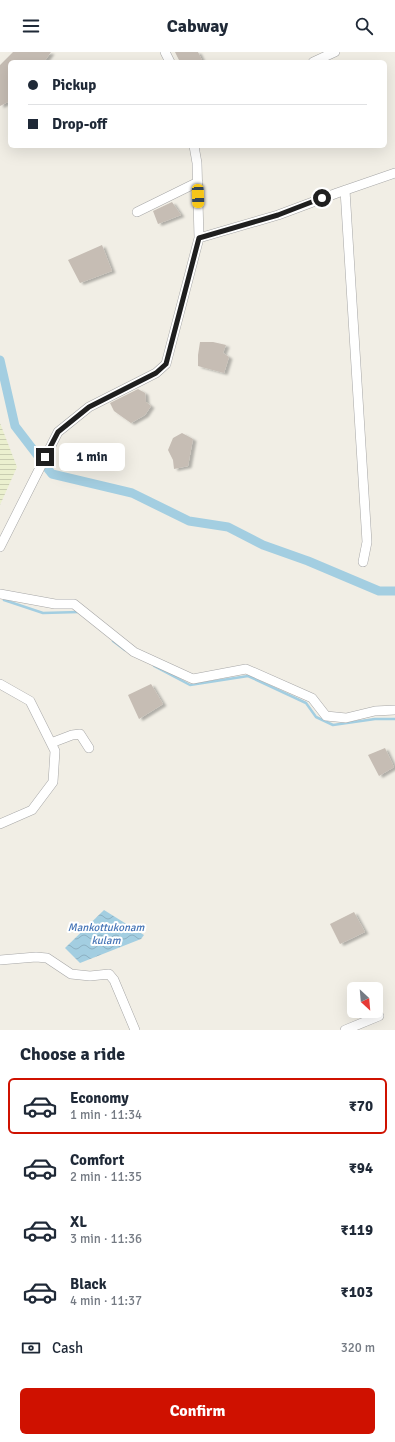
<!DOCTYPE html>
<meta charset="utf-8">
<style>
:root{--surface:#fff;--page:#f6f6f7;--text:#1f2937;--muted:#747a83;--line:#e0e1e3;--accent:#cf1100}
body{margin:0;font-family:Signika,sans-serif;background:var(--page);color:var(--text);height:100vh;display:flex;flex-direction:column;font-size:15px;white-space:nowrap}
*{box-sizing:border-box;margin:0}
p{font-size:13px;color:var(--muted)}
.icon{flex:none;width:22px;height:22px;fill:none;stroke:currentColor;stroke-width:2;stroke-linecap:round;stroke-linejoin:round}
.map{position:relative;height:978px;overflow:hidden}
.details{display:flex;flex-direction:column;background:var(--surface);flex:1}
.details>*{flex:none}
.guide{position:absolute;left:8px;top:8px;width:379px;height:88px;border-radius:6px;box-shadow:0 4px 16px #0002;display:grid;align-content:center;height:88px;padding:0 20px;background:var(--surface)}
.needle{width:26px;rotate:154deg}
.tools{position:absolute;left:347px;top:930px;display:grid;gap:8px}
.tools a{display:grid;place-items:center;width:36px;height:36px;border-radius:6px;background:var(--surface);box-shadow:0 4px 16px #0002;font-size:20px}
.end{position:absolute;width:18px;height:18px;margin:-9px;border:5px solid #1f1f1f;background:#fff;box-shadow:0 0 0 2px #fff}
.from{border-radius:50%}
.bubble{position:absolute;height:28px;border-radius:6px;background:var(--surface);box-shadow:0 4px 16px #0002;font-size:13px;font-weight:700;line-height:28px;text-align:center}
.car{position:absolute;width:12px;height:24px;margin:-12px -6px;border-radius:5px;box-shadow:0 0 3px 1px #0007;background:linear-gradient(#f5c518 24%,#345 0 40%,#f5c518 0 76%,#345 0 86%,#f5c518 0)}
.guide b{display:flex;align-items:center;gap:14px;height:38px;font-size:15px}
.guide b+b{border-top:1px solid var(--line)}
.guide i{width:10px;height:10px;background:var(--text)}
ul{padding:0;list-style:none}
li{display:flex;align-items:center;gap:12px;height:56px;margin:0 8px 6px;padding:0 12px;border:2px solid transparent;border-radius:6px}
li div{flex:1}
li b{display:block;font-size:15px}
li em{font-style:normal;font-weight:700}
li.selected{border-color:var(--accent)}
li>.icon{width:36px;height:36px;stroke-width:1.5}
h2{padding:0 20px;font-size:18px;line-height:48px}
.pay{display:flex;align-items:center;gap:10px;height:44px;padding:0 20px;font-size:15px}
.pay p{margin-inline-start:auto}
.primary-button{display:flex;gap:8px;margin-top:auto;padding:8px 20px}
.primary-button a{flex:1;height:46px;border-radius:6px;background:var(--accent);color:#fff;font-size:16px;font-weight:700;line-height:46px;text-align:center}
header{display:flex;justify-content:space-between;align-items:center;height:52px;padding:0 20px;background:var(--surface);font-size:18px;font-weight:700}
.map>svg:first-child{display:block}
.farmland{fill:url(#farmland-rules)}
.water{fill:url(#water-waves)}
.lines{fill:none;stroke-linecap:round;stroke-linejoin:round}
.stream{stroke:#a3cee1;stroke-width:2.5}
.canal{stroke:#a3cee1;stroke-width:9}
.building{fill:#c6bdb4;filter:url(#shadow)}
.minor-casing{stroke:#a6a6a6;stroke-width:10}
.minor{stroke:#fff;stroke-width:9}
.route{stroke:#1f1f1f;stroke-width:5}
.labels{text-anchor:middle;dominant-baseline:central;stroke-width:4;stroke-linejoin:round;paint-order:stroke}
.water-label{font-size:11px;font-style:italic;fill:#4574b6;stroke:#fff}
</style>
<header><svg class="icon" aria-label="menu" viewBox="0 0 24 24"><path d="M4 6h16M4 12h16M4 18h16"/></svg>Cabway<svg class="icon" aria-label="search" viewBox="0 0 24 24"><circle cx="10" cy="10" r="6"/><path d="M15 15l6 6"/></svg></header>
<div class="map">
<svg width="395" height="978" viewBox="0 0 395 978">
<defs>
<pattern id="farmland-rules" width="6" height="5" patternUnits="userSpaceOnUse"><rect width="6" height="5" fill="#ebf0cf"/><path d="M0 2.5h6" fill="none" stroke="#c9cdb1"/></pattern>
<pattern id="water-waves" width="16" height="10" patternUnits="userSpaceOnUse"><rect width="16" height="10" fill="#a3cee1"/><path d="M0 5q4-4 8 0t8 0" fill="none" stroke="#8cb0c1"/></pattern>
<filter id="shadow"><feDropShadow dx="3.5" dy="2" stdDeviation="1" flood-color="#0004"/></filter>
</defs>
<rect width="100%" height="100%" fill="#f1eee5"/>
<path class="farmland" d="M0 371 17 415 0 453Z"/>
<path class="water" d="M104 858 144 883 141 887 80 911 65 896Z"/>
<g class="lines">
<path class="stream" d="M4 548 43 561 79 560
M113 589 125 598
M154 614 190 633 248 624 306 651 316 665 333 673 375 667H395"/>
<path class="canal" d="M0 308 15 374 38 404
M48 417 52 422 132 441 189 469 228 475 263 493 308 509 379 539H395"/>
</g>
<path class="building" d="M13 0H51L44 10H10V49L0 54V13Z
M175 0H198L203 10H180Z
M172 150 181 163 158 172 153 159Z
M102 193 112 219 80 231 68 208Z
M200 290H213L226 293 223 301 229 305 224 321 198 314V303Z
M138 337 145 341 146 350 151 354 145 363 131 371 114 359 110 351Z
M182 381 193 387 188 414 174 417 173 408 168 398 173 386Z
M151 632 163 652 139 667 128 643Z
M385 696 394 715 379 724 368 703Z
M354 860 365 880 340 892 330 872Z"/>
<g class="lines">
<g class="minor-casing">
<path id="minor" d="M165 0 170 10
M313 10 335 0
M345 138 367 490 363 510
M137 160 198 130
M199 186 278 163 337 141 395 121
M0 495 58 380 89 355 156 321 166 312 199 186 197 111 194 94
M0 542 55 552H74L134 600 193 627 246 617 312 646 326 664 346 666 375 659 395 658
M0 632 30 649 55 699 53 730 32 758 0 772
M51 691 72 683 80 682 89 696
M0 908 36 905 47 906 71 922 90 924 109 922 114 928 135 978
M345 978 379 964"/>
</g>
<use href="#minor" class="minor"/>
</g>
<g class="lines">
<path class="route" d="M45 405 58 380 89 355 156 321 166 312 199 186 278 163 322 146"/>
</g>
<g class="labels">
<g class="water-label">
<text x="106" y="875">Mankottukonam<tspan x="106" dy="13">kulam</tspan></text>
</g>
</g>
</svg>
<div class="tools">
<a><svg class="needle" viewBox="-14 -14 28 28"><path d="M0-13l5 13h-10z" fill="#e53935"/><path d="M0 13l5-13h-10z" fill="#747a83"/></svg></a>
</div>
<i class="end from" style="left:322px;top:146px"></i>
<i class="end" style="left:45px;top:405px"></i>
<div class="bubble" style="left:59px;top:391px;width:66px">1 min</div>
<i class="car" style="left:198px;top:144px;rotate:178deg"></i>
<div class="guide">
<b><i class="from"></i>Pickup</b>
<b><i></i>Drop-off</b>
</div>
</div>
<section class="details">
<h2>Choose a ride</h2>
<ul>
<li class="selected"><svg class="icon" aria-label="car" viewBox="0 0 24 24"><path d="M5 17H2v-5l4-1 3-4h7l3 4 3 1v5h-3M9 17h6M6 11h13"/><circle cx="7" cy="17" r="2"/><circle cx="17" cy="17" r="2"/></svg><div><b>Economy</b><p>1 min · 11:34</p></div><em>₹70</em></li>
<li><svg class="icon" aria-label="car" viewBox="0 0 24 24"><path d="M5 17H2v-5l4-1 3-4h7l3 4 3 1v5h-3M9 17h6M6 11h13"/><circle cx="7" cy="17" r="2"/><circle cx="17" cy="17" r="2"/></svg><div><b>Comfort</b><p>2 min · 11:35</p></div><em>₹94</em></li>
<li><svg class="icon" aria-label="car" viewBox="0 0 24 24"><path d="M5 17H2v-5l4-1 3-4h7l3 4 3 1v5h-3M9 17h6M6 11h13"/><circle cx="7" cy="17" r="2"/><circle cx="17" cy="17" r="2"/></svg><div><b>XL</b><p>3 min · 11:36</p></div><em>₹119</em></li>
<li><svg class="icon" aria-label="car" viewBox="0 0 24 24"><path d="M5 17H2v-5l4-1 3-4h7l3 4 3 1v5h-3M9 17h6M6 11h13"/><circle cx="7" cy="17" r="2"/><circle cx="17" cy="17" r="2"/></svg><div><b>Black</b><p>4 min · 11:37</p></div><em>₹103</em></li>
</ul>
<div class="pay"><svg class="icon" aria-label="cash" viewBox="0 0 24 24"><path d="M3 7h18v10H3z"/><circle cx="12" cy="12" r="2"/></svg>Cash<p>320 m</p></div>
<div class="primary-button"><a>Confirm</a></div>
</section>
